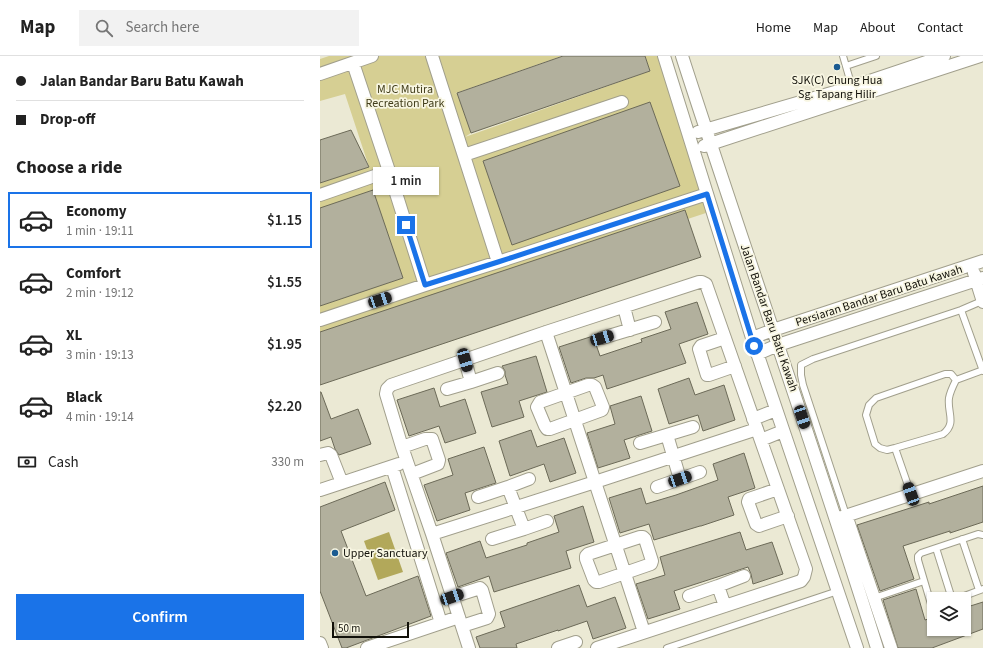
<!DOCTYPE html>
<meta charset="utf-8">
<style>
:root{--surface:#fff;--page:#f2f2f2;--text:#222;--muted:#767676;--line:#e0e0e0;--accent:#1a73e8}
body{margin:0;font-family:"Source Sans 3",sans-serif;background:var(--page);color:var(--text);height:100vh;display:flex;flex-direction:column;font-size:15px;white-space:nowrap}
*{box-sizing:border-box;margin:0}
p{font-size:13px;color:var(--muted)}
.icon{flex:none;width:22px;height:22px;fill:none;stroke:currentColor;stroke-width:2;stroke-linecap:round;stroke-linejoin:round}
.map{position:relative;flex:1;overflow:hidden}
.side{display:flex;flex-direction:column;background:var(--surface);width:320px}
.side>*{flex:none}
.banner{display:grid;align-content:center;height:88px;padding:0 16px;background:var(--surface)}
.tools{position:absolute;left:607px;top:536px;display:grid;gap:8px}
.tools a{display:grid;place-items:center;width:44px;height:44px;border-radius:0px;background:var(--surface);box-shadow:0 1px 3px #0004;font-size:20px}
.scale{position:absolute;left:12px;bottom:10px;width:77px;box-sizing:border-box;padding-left:4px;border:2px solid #12110a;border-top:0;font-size:11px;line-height:14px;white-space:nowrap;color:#12110a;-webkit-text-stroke:3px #f8f6e2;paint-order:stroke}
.end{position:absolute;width:18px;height:18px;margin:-9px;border:5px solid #1a73e8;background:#fff;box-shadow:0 0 0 2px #fff}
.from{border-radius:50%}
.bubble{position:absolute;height:28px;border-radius:0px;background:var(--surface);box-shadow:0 1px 3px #0004;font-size:13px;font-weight:600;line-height:28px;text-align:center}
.car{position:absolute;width:12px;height:24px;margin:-12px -6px;border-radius:5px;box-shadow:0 0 3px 1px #0007;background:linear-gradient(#222 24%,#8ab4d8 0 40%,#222 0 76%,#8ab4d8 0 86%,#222 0)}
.banner b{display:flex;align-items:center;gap:14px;height:38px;font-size:15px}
.banner b+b{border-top:1px solid var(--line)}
.banner i{width:10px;height:10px;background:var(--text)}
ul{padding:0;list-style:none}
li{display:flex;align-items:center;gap:12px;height:56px;margin:0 8px 6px;padding:0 8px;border:2px solid transparent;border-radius:0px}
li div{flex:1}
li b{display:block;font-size:15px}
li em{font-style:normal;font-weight:600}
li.on{border-color:var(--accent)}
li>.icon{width:36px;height:36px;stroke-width:1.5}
h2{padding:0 16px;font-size:18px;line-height:48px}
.pay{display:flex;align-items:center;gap:10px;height:44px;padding:0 16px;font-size:15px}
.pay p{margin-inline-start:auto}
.action{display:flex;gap:8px;margin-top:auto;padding:8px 16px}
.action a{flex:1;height:46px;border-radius:0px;background:var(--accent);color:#fff;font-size:16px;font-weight:600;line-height:46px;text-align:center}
header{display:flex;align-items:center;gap:24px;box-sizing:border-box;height:56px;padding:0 20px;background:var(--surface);border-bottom:1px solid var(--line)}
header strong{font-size:19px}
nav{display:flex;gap:22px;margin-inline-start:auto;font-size:14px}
.search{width:280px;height:36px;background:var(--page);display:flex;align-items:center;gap:10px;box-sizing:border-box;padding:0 14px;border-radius:0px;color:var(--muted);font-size:15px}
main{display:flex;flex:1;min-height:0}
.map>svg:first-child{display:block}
.green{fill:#d6cf93;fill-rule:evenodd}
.water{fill:#b2a85a}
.building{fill:#b2b09d;stroke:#6c6a58}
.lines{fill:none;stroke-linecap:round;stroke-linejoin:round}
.lane-casing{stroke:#a19f8c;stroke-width:8}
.street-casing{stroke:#a19f8c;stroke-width:14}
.lane{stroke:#fff;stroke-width:6}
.street{stroke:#fff;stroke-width:12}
.route{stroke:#1a73e8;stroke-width:5}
.poi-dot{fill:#1b5b91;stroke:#f8f6e2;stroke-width:1.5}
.labels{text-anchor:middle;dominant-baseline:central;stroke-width:3.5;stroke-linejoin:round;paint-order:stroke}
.poi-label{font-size:12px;fill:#12110a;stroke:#f8f6e2}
.park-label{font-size:12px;fill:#423e1b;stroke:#f8f6e2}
.street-label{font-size:12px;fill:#12110a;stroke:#f8f6e2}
</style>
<header>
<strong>Map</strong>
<div class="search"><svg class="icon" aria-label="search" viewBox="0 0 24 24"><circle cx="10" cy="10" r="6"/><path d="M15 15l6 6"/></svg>Search here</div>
<nav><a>Home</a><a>Map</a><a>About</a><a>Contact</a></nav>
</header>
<main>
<section class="side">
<div class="banner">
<b><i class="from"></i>Jalan Bandar Baru Batu Kawah</b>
<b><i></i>Drop-off</b>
</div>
<h2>Choose a ride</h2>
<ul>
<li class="on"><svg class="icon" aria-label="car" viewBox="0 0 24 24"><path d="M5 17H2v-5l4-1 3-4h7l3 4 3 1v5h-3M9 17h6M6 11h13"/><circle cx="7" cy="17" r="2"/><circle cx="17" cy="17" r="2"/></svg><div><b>Economy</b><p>1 min · 19:11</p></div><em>$1.15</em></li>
<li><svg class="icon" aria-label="car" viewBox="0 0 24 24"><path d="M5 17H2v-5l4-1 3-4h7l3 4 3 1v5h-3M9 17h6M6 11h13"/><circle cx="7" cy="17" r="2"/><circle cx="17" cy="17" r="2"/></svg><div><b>Comfort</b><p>2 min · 19:12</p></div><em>$1.55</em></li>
<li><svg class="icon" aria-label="car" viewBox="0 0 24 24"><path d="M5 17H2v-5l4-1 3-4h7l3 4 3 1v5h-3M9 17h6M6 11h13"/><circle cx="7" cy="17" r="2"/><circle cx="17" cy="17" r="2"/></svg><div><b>XL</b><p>3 min · 19:13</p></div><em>$1.95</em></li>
<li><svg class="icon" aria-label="car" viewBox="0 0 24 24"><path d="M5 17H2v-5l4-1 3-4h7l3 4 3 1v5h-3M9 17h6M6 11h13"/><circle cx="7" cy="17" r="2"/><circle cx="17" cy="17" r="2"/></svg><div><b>Black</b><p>4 min · 19:14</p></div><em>$2.20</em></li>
</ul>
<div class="pay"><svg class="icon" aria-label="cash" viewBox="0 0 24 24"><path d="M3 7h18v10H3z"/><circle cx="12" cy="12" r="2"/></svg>Cash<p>330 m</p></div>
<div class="action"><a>Confirm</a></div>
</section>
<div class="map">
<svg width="663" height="592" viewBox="0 0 663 592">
<rect width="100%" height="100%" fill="#ebe9d4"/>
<path class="green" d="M9 0H242L133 38 137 37 151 77 145 81 330 15 325 0H344L392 155 0 284V250L83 222 0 152V127L49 111 25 38 0 45V3ZM331 49 174 137 163 105Z"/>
<path class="water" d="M69 476 83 516 58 524 44 485Z"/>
<path class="building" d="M243 0H325L330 15 151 77 137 37Z
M330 46 360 130 192 189 163 105Z
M31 74 49 111 0 127V84Z
M53 134 83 222 0 250V152Z
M365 154 381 201 0 329V276Z
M377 246 388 278 359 288 366 307 287 333 283 319 274 322H266L251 327 239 291 273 280 280 300 322 286 321 283 351 273 345 256Z
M216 300 227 336 199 345 204 361 172 371 161 336 188 328 185 319V315L182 310Z
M369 322 375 339 404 329 415 364 383 375 378 359 349 368 338 333Z
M114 332 120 351 145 343 156 377 125 387 119 370 89 380 77 344Z
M0 336H1L11 363 38 353 51 388 19 399 15 393 11 381 0 385Z
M321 340 332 375 304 384 310 402 278 412 267 377 295 368 290 350Z
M211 374 217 391 244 382 256 417 230 426 224 408 190 420 179 385Z
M164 391 176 427 145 437 150 454 117 465 104 429 133 419 128 403Z
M424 397 435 432 408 441 414 459 381 470H380L334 484 329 468 300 477 289 442 321 432 326 448 356 439 398 424 393 408Z
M65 426 75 454 21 475 46 540 98 520 111 560 26 592H22L0 535V451Z
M663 430V466L630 477V475L583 490 594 523 560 535 537 469 609 446V448Z
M263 450 274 486 246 495 251 512 174 536 169 520 138 531 126 497 160 485 166 502 207 489V487L239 476 234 460Z
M420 476 426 494 452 486 463 518 433 528 431 518 428 511 385 525 354 535 360 553 328 563 316 528 345 519 340 501Z
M259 529 267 551 295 541 306 572 273 583 267 565 238 575V574L196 588 197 592H160L156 581 185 571 180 556Z
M596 533 605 564 614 561V573H644V552L663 546V573L612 592H578L563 544Z"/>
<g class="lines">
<g class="lane-casing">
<path id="lane" d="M523 0 532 31
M526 10 556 0
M641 254 663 315
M625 318H631L636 324C633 330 630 336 629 342 627 357 637 367 623 378L575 392 567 394 560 392 555 388 546 359 549 349 556 342Z
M636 324 663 314
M575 392 591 438
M526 459 483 329 481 319V309L493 303 641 254 662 245
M642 483 659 534
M616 492 632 543
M554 542 604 525
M636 543 663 533
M614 550 611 548 598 504V500L601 497 658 478 663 479
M347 592 518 535"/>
</g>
<g class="street-casing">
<path id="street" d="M112 0 178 206
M344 0 432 282 537 592
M362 0C426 198 495 394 557 592
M33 7 69 115 105 229
M0 18 52 0
M378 76 532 31 624 0
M384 90 660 0
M144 99 302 46
M0 139 69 115
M654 217 663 246
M304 251 310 274
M0 264 105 229 178 206 387 138
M226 276 324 576
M282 282 335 266
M405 282 381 290 379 293 386 316 387 319H389L415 310
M432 282 453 274 663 205
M437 298 458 289 663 222
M151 326 178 317
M268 329H272L275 331 283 351 282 354 230 373H227L225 370 217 351 220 346Z
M127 333 151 326 145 304
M433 363 456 354
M441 384 463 375
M320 387 373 371
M82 391 105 383H112L119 404 118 408 92 418
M0 399 8 397 11 399 22 427
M72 411 121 567
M360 423 380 416
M337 431 360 423 347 379
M458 433 429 443 428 446 436 468 439 470 468 460
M0 434 79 408
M158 441 188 431
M526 459 571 592
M516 463 663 415
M204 473 227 465
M112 478 275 426 437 373
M320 481H323L325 483 332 505 331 508 279 526H276L274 524 266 503V500L268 498Z
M172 483 204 473 188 431 209 423
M369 540 398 530
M132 541 157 533 160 532 162 534 169 558 167 562 142 570
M405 550 398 530 424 520
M0 587 2 592
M47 592 139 561
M149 592 112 478 82 391 66 338 67 333 71 329 226 276 379 226H382L386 228 486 513 484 521 481 525 277 592
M238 592 256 586"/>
</g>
<use href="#lane" class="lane"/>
<use href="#street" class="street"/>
</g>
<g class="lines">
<path class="route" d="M86 169 105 229 178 206 387 138 434 290"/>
</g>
<g class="poi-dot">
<circle cx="517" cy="11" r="4"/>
<circle cx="15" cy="497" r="4"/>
</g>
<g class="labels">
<g class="poi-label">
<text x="517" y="24">SJK(C) Chung Hua<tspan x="517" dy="14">Sg. Tapang Hilir</tspan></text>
<text x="23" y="497" text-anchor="start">Upper Sanctuary</text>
</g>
<g class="park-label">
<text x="85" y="33">MJC Mutira<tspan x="85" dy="14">Recreation Park</tspan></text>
</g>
<g class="street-label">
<text transform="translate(559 240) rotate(-18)">Persiaran Bandar Baru Batu Kawah</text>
<text transform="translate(449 262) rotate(71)">Jalan Bandar Baru Batu Kawah</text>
</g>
</g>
</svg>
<div class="tools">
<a><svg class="icon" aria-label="layers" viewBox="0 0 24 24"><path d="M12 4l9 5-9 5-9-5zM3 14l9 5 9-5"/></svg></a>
</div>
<div class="scale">50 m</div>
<i class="end from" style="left:434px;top:290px"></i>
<i class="end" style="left:86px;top:169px"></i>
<div class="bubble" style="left:53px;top:111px;width:66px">1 min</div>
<i class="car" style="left:60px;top:244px;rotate:72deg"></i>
<i class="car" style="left:282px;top:282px;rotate:73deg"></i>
<i class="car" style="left:145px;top:304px;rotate:164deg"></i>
<i class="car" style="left:482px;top:361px;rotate:162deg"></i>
<i class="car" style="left:360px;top:423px;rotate:71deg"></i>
<i class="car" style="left:591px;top:438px;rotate:340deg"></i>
<i class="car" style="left:132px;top:541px;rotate:71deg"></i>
</div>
</main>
